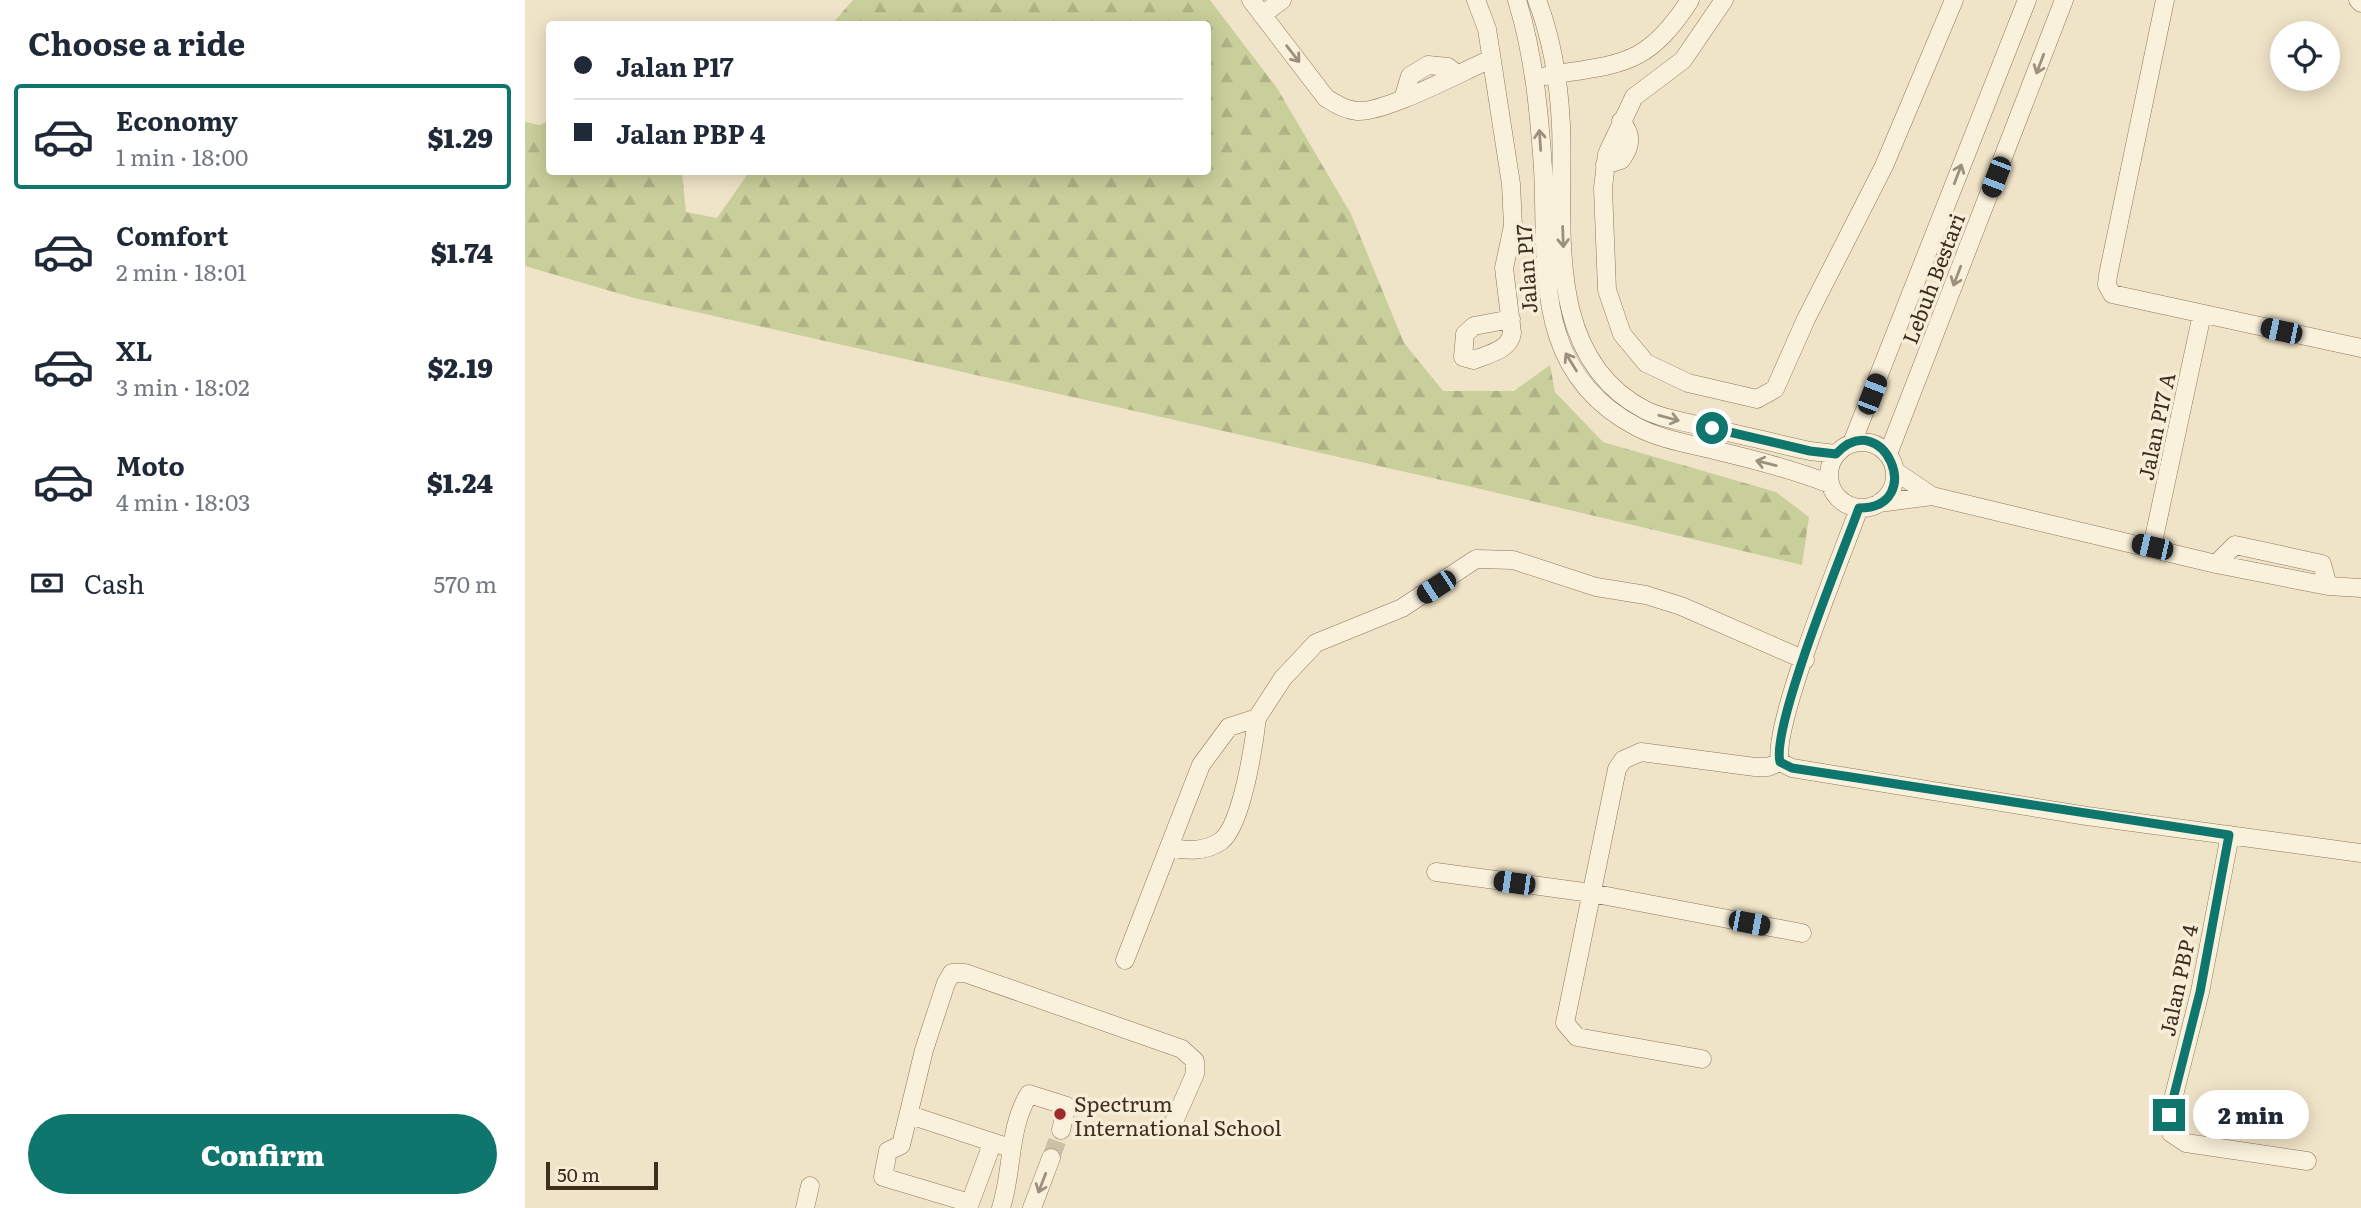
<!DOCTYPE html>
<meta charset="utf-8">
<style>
:root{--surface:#fff;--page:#f6f6f7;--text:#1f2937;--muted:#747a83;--line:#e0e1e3;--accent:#0f766e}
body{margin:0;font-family:Literata,serif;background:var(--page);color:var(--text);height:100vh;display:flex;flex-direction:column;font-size:26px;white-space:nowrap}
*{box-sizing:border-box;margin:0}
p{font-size:23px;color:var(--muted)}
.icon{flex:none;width:38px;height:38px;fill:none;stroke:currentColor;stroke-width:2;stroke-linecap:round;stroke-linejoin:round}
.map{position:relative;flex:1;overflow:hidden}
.drawer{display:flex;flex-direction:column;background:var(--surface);width:525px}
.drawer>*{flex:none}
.hud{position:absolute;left:21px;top:21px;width:665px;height:154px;border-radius:7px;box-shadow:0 4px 18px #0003;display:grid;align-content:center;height:154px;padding:0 28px;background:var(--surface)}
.buttons{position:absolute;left:1745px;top:21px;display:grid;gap:14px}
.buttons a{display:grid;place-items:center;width:70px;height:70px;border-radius:50%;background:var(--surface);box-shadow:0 4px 18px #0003;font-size:35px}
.scale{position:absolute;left:21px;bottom:18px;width:112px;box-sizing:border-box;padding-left:7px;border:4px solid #3d2e20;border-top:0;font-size:19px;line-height:24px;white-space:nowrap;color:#3d2e20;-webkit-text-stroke:5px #f7eed8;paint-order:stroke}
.end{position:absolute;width:32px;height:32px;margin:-16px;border:9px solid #0f766e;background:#fff;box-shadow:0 0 0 4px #fff}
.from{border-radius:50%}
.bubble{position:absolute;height:49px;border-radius:24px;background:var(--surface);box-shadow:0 4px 18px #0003;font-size:23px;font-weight:800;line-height:49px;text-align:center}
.car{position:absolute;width:21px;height:42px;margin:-21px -10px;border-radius:9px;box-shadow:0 0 5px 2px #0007;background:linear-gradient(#222 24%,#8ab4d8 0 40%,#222 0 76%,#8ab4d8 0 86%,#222 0)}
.hud b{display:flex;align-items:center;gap:24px;height:66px;font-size:26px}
.hud b+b{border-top:2px solid var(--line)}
.hud i{width:18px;height:18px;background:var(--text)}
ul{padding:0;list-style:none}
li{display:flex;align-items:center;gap:21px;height:105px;margin:0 14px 10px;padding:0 14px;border:4px solid transparent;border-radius:7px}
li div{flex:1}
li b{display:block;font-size:26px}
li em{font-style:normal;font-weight:800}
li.active{border-color:var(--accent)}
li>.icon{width:63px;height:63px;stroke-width:1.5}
h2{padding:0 28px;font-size:32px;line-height:84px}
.pay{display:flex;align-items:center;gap:18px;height:77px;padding:0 28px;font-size:26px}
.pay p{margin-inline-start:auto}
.cta{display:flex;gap:14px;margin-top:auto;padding:14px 28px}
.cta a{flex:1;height:80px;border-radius:42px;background:var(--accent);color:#fff;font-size:28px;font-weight:800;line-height:80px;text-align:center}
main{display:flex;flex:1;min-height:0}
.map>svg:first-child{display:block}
.forest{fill:url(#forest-firs)}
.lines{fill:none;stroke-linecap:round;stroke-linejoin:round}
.minor-tunnel{stroke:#ccc0a6;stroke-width:18;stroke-dasharray:18 9;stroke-linecap:butt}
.minor-casing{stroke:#8d765c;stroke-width:19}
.minor{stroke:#faf1dc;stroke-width:18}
.oneway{stroke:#9c907e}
.route{stroke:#0f766e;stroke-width:9}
.poi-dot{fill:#9e2a2b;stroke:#f7eed8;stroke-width:2.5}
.labels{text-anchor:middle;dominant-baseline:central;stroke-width:7;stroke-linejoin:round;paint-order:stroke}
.street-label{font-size:21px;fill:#3d2e20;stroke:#f7eed8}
.poi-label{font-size:21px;fill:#3d2e20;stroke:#f7eed8;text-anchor:start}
</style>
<main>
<section class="drawer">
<h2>Choose a ride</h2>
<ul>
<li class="active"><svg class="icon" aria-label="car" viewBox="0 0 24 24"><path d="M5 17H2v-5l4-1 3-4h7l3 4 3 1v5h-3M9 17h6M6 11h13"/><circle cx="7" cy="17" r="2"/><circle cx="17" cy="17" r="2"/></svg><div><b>Economy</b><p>1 min · 18:00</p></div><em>$1.29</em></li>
<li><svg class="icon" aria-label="car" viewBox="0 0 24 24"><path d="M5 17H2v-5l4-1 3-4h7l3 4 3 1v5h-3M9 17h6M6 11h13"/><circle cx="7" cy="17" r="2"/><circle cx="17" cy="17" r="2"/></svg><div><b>Comfort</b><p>2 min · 18:01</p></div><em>$1.74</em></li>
<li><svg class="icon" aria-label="car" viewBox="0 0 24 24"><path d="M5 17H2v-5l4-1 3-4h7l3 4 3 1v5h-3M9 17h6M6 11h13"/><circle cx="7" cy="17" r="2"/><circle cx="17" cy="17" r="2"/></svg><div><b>XL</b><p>3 min · 18:02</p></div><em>$2.19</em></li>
<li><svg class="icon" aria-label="car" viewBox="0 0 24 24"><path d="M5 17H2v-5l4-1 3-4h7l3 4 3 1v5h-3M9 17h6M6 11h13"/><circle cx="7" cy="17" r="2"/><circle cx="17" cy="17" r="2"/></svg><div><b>Moto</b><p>4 min · 18:03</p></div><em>$1.24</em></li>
</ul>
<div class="pay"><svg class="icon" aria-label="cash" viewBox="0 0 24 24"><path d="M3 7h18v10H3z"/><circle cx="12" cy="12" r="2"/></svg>Cash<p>570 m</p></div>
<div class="cta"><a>Confirm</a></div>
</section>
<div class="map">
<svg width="1836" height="1208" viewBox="0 0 1836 1208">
<defs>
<pattern id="forest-firs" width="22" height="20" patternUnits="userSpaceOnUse" patternTransform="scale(1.75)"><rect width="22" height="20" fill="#c9cf9b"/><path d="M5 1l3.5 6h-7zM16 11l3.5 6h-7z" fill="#aeb285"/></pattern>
</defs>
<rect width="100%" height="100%" fill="#f0e4c8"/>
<path class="forest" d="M328 0H685L752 88 826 214 879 343 918 391H989L1025 365 1030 392 1078 442 1251 492 1284 517 1277 565 947 487 109 298 0 266V122L15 125 24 121V172H157L161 212 192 218 224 172H682V24H307Z"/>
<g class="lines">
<path class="minor-tunnel" d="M526 1158 536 1130"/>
<g class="minor-casing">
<path id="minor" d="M726 0 801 98C811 104 820 110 832 111 860 113 936 72 966 59
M951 0 962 29 986 184 988 226 979 268 987 333C985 350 963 354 949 360L938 357 940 334 949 326 986 319
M992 0C1009 55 1014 111 1018 168 1023 267 1006 372 1112 427 1137 440 1166 444 1193 451 1231 460 1269 470 1305 484
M1012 0C1027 39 1034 83 1036 125 1040 222 1016 356 1120 410 1137 419 1158 421 1176 426 1213 434 1249 443 1285 451L1311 454
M1199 0 1158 60 1109 97 1082 154 1078 188 1082 290 1097 334 1121 363 1163 383 1232 399 1250 389 1281 319 1359 166 1429 0
M1640 0 1583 275 1582 285 1587 294 1836 348
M1833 0 1836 3
M737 15 757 0
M1021 76C1096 63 1121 68 1165 0
M879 96 885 76 903 65 923 67 932 74
M1080 165 1096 160C1107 146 1107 134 1096 121
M1304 475a33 33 0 1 1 66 0a33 33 0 1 1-66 0Z
M1327 443 1502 0
M1363 454 1539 0
M1370 471 1407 496
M1354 503 1407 496 1691 564 1803 586 1836 588
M1334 508C1318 553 1246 727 1255 762L1267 768 1562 816 1836 853
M1627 547 1677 314
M1691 564 1710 545 1797 564 1803 586
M1705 835 1675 992 1644 1115 1646 1133 1661 1143 1782 1161
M644 847C662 851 680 852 696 841 717 825 729 744 732 718
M911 872 1066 893 1277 933
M600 960 676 765 704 727 732 718 758 678 791 643 877 608 951 559 988 560 1071 587 1121 595 1156 606 1280 660
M1177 1059 1052 1037 1040 1023 1092 769 1098 760 1116 752 1230 767H1243L1255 762
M385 1115 479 1146
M467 1144 445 1203 358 1177 363 1151 376 1145 399 1050 421 983 427 973H440L657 1049 670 1061V1074L647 1126
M280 1208 285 1186
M476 1208C488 1171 483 1128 504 1094L542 1106 536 1130
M507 1208 526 1158"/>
</g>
<use href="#minor" class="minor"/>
</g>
<defs><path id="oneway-shaft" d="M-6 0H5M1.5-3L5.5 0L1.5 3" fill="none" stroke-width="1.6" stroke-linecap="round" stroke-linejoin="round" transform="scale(1.75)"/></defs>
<g class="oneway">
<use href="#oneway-shaft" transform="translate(768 54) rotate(52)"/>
<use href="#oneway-shaft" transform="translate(1515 64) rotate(111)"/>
<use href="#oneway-shaft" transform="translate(1015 140) rotate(-94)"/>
<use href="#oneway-shaft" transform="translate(1433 174) rotate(-69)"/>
<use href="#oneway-shaft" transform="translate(1038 237) rotate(88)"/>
<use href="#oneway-shaft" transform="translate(1432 276) rotate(111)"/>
<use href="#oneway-shaft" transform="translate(1046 362) rotate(-122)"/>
<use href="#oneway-shaft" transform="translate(1144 418) rotate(15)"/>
<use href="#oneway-shaft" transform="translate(1241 463) rotate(-166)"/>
<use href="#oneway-shaft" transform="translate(517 1183) rotate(111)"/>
</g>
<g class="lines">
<path class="route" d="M1187 428 1285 451 1311 454C1358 404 1403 508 1334 508 1318 552 1246 727 1255 762L1267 768 1704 835 1675 992 1644 1115"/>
</g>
<circle class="poi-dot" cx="535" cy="1114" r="7"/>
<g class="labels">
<g class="street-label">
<text transform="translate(1000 269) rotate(-94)">Jalan P17</text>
<text transform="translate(1407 278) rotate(-69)">Lebuh Bestari</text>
<text transform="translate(1630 426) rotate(-78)">Jalan P17 A</text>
<text transform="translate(1652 980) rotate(-78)">Jalan PBP 4</text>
</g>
<g class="poi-label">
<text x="549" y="1102">Spectrum<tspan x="549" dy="24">International School</tspan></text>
</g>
</g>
</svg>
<div class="buttons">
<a><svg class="icon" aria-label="locate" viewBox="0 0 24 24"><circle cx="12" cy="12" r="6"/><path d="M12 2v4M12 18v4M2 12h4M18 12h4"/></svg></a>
</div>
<div class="scale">50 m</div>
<i class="end from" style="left:1187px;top:428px"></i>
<i class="end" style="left:1644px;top:1115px"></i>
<div class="bubble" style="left:1668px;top:1090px;width:116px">2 min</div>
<i class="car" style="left:1471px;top:177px;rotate:201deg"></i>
<i class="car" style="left:1756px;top:331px;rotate:282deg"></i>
<i class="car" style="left:1347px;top:394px;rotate:21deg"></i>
<i class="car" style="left:1627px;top:547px;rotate:283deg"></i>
<i class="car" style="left:911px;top:587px;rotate:237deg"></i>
<i class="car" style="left:989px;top:883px;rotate:278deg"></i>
<i class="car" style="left:1224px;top:923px;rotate:101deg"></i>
<div class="hud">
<b><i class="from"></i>Jalan P17</b>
<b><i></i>Jalan PBP 4</b>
</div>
</div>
</main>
